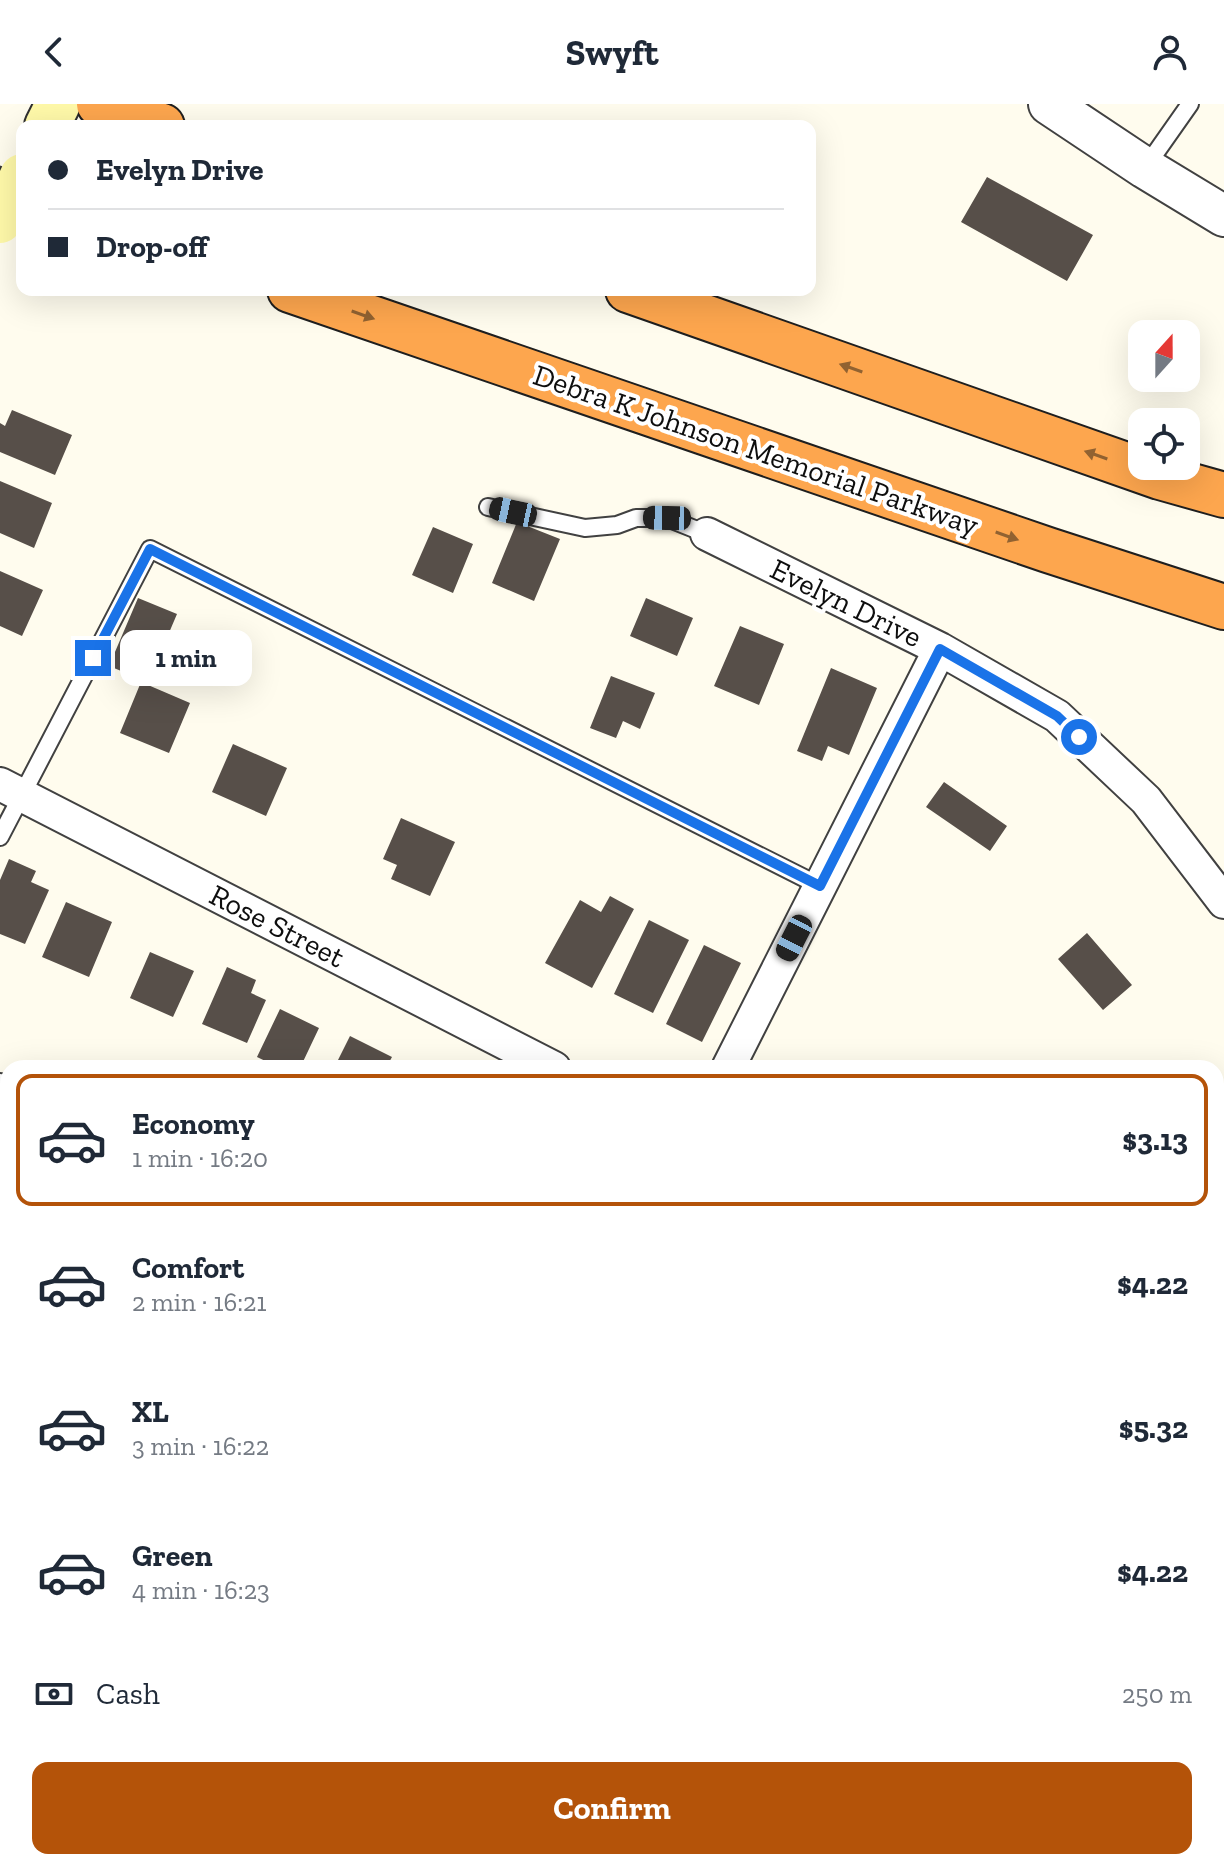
<!DOCTYPE html>
<meta charset="utf-8">
<style>
:root{--surface:#fff;--page:#f2f2f3;--text:#1f2937;--muted:#747a83;--line:#e0e1e3;--accent:#b45309}
body{margin:0;font-family:"Zilla Slab",serif;background:var(--page);color:var(--text);height:100vh;display:flex;flex-direction:column;font-size:30px;white-space:nowrap}
*{box-sizing:border-box;margin:0}
p{font-size:26px;color:var(--muted)}
.icon{flex:none;width:44px;height:44px;fill:none;stroke:currentColor;stroke-width:2;stroke-linecap:round;stroke-linejoin:round}
.map{position:relative;flex:1;overflow:hidden}
.side{position:absolute;left:0px;top:956px;width:1224px;height:810px;display:flex;flex-direction:column;background:var(--surface);border-radius:24px 24px 0 0;box-shadow:0 8px 32px #0002}
.side>*{flex:none}
.guide{position:absolute;left:16px;top:16px;width:800px;height:176px;border-radius:16px;box-shadow:0 8px 32px #0002;display:grid;align-content:center;height:176px;padding:0 32px;background:var(--surface)}
.needle{width:52px;rotate:21deg}
.controls{position:absolute;left:1128px;top:216px;display:grid;gap:16px}
.controls a{display:grid;place-items:center;width:72px;height:72px;border-radius:16px;background:var(--surface);box-shadow:0 8px 32px #0002;font-size:40px}
.end{position:absolute;width:36px;height:36px;margin:-18px;border:10px solid #1a73e8;background:#fff;box-shadow:0 0 0 4px #fff}
.from{border-radius:50%}
.bubble{position:absolute;height:56px;border-radius:16px;background:var(--surface);box-shadow:0 8px 32px #0002;font-size:26px;font-weight:700;line-height:56px;text-align:center}
.car{position:absolute;width:24px;height:48px;margin:-24px -12px;border-radius:10px;box-shadow:0 0 6px 2px #0007;background:linear-gradient(#222 24%,#8ab4d8 0 40%,#222 0 76%,#8ab4d8 0 86%,#222 0)}
.guide b{display:flex;align-items:center;gap:28px;height:76px;font-size:30px}
.guide b+b{border-top:2px solid var(--line)}
.guide i{width:20px;height:20px;background:var(--text)}
ul{padding:14px 0 0;list-style:none}
li{display:flex;align-items:center;gap:24px;height:132px;margin:0 16px 12px;padding:0 16px;border:4px solid transparent;border-radius:16px}
li div{flex:1}
li b{display:block;font-size:30px}
li em{font-style:normal;font-weight:700}
li.on{border-color:var(--accent)}
li>.icon{width:72px;height:72px;stroke-width:1.5}
.pay{display:flex;align-items:center;gap:20px;height:88px;padding:0 32px;font-size:30px}
.pay p{margin-inline-start:auto}
.action{display:flex;gap:16px;margin-top:auto;padding:16px 32px}
.action a{flex:1;height:92px;border-radius:16px;background:var(--accent);color:#fff;font-size:32px;font-weight:700;line-height:92px;text-align:center}
header{display:flex;justify-content:space-between;align-items:center;height:104px;padding:0 32px;background:var(--surface);font-size:36px;font-weight:700}
.map>svg:first-child{display:block}
.building{fill:#574f49}
.lines{fill:none;stroke-linecap:round;stroke-linejoin:round}
.service-casing{stroke:#414141;stroke-width:20}
.minor-casing{stroke:#414141;stroke-width:36}
.tertiary-casing{stroke:#414141;stroke-width:44}
.secondary-casing{stroke:#303030;stroke-width:48}
.motorway-casing{stroke:#1f1f1f;stroke-width:48}
.service{stroke:#fff;stroke-width:16}
.minor{stroke:#fff;stroke-width:32}
.tertiary{stroke:#fff;stroke-width:40}
.secondary{stroke:#fff9a9;stroke-width:44}
.motorway{stroke:#fda64e;stroke-width:44}
.secondary-bridge-casing{stroke:#303030;stroke-width:48;stroke-linecap:butt}
.secondary-bridge{stroke:#fff9a9;stroke-width:44}
.oneway{fill:#916231}
.route{stroke:#1a73e8;stroke-width:10}
.labels{text-anchor:middle;dominant-baseline:central;stroke-width:8;stroke-linejoin:round;paint-order:stroke}
.street-label{font-size:30px;fill:#0e0e0e;stroke:#fff}
</style>
<header><svg class="icon" aria-label="back" viewBox="0 0 24 24"><path d="M15 5l-7 7 7 7"/></svg>Swyft<svg class="icon" aria-label="person" viewBox="0 0 24 24"><circle cx="12" cy="8" r="4"/><path d="M4 21q1-7 8-7t8 7"/></svg></header>
<div class="map">
<svg width="1224" height="1765" viewBox="0 0 1224 1765">
<rect width="100%" height="100%" fill="#fffcee"/>
<path class="building" d="M987 73 1093 131 1067 177 961 118Z
M12 306 72 331 55 371 0 348V319L5 322Z
M0 377 52 399 34 444 0 429Z
M517 418 560 435 534 497 492 479Z
M433 423 473 440 453 489 412 471Z
M0 467 43 486 22 532 0 522Z
M138 494 177 510 148 578 109 562Z
M646 494 693 514 677 552 630 532Z
M740 522 784 540 759 601 714 582Z
M831 564 877 584 849 651 828 642 822 657 797 647Z
M611 572 655 589 640 625 623 617 616 634 590 624Z
M141 578 190 599 169 649 120 629Z
M233 640 287 664 266 712 212 688Z
M944 678 1007 722 990 747 926 703Z
M401 714 455 738 430 792 391 775 397 761 383 755Z
M9 755 36 767 31 778 49 786 25 840 0 830V776Z
M610 792 634 805 592 884 545 859 580 796 601 808Z
M66 798 112 818 89 873 42 853Z
M649 816 689 836 653 909 614 890Z
M1087 829 1132 881 1103 906 1058 855Z
M704 841 741 859 702 938 666 920Z
M150 848 194 867 173 913 130 894Z
M227 863 256 876 251 889 266 896 247 939 202 920Z
M280 905 319 924 300 964H280L257 953Z
M350 932 392 953 386 964H334Z
M1216 985H1224V1065L1216 1066Z
M8 1153V1195L0 1191V1170Z
M1216 1601H1224V1647H1216Z
M607 1758H681L678 1765H624Z"/>
<g class="lines">
<g class="service-casing">
<path id="service" d="M1145 64 1190 0
M488 403 585 424 617 421 636 414H667L707 430
M0 733 150 445 820 782
M0 978 8 982"/>
</g>
<g class="minor-casing">
<path id="minor" d="M707 430 940 545 1057 612 1146 696 1224 798
M0 680 554 964
M728 964 940 545
M1216 1169 1224 1166
M0 1301 8 1305
M932 1758 958 1765
M322 1765 325 1758"/>
</g>
<g class="tertiary-casing">
<path id="tertiary" d="M1049 0 1145 64 1224 112"/>
</g>
<g class="secondary-casing">
<path id="secondary" d="M47 22 58 0"/>
</g>
<g class="motorway-casing">
<path id="motorway" d="M99 0 162 22
M290 186 1048 446 1224 503
M628 186 1160 373 1224 391"/>
</g>
<use href="#service" class="service"/>
<use href="#minor" class="minor"/>
<use href="#tertiary" class="tertiary"/>
<use href="#secondary" class="secondary"/>
<use href="#motorway" class="motorway"/>
<g class="secondary-bridge-casing">
<path id="secondary-bridge" d="M0 117 22 72"/>
</g>
<use href="#secondary-bridge" class="secondary-bridge"/>
</g>
<defs><path id="oneway-solid" d="M-6-.8H1V-3.2L6.5 0L1 3.2V.8H-6Z" transform="scale(2)"/></defs>
<g class="oneway">
<use href="#oneway-solid" transform="translate(363 211) rotate(19)"/>
<use href="#oneway-solid" transform="translate(851 264) rotate(-161)"/>
<use href="#oneway-solid" transform="translate(1096 351) rotate(-161)"/>
<use href="#oneway-solid" transform="translate(1007 432) rotate(19)"/>
</g>
<g class="lines">
<path class="route" d="M93 554 150 445 820 782 940 545 1057 612 1079 633"/>
</g>
<g class="labels">
<g class="street-label">
<text transform="translate(756 346) rotate(19)">Debra K Johnson Memorial Parkway</text>
<text transform="translate(846 499) rotate(26)">Evelyn Drive</text>
<text transform="translate(277 822) rotate(27)">Rose Street</text>
</g>
</g>
</svg>
<div class="controls">
<a><svg class="needle" viewBox="-14 -14 28 28"><path d="M0-13l5 13h-10z" fill="#e53935"/><path d="M0 13l5-13h-10z" fill="#747a83"/></svg></a>
<a><svg class="icon" aria-label="locate" viewBox="0 0 24 24"><circle cx="12" cy="12" r="6"/><path d="M12 2v4M12 18v4M2 12h4M18 12h4"/></svg></a>
</div>
<i class="end from" style="left:1079px;top:633px"></i>
<i class="end" style="left:93px;top:554px"></i>
<div class="bubble" style="left:120px;top:526px;width:132px">1 min</div>
<i class="car" style="left:513px;top:408px;rotate:282deg"></i>
<i class="car" style="left:667px;top:414px;rotate:271deg"></i>
<i class="car" style="left:794px;top:834px;rotate:207deg"></i>
<div class="guide">
<b><i class="from"></i>Evelyn Drive</b>
<b><i></i>Drop-off</b>
</div>
<section class="side">
<ul>
<li class="on"><svg class="icon" aria-label="car" viewBox="0 0 24 24"><path d="M5 17H2v-5l4-1 3-4h7l3 4 3 1v5h-3M9 17h6M6 11h13"/><circle cx="7" cy="17" r="2"/><circle cx="17" cy="17" r="2"/></svg><div><b>Economy</b><p>1 min · 16:20</p></div><em>$3.13</em></li>
<li><svg class="icon" aria-label="car" viewBox="0 0 24 24"><path d="M5 17H2v-5l4-1 3-4h7l3 4 3 1v5h-3M9 17h6M6 11h13"/><circle cx="7" cy="17" r="2"/><circle cx="17" cy="17" r="2"/></svg><div><b>Comfort</b><p>2 min · 16:21</p></div><em>$4.22</em></li>
<li><svg class="icon" aria-label="car" viewBox="0 0 24 24"><path d="M5 17H2v-5l4-1 3-4h7l3 4 3 1v5h-3M9 17h6M6 11h13"/><circle cx="7" cy="17" r="2"/><circle cx="17" cy="17" r="2"/></svg><div><b>XL</b><p>3 min · 16:22</p></div><em>$5.32</em></li>
<li><svg class="icon" aria-label="car" viewBox="0 0 24 24"><path d="M5 17H2v-5l4-1 3-4h7l3 4 3 1v5h-3M9 17h6M6 11h13"/><circle cx="7" cy="17" r="2"/><circle cx="17" cy="17" r="2"/></svg><div><b>Green</b><p>4 min · 16:23</p></div><em>$4.22</em></li>
</ul>
<div class="pay"><svg class="icon" aria-label="cash" viewBox="0 0 24 24"><path d="M3 7h18v10H3z"/><circle cx="12" cy="12" r="2"/></svg>Cash<p>250 m</p></div>
<div class="action"><a>Confirm</a></div>
</section>
</div>
